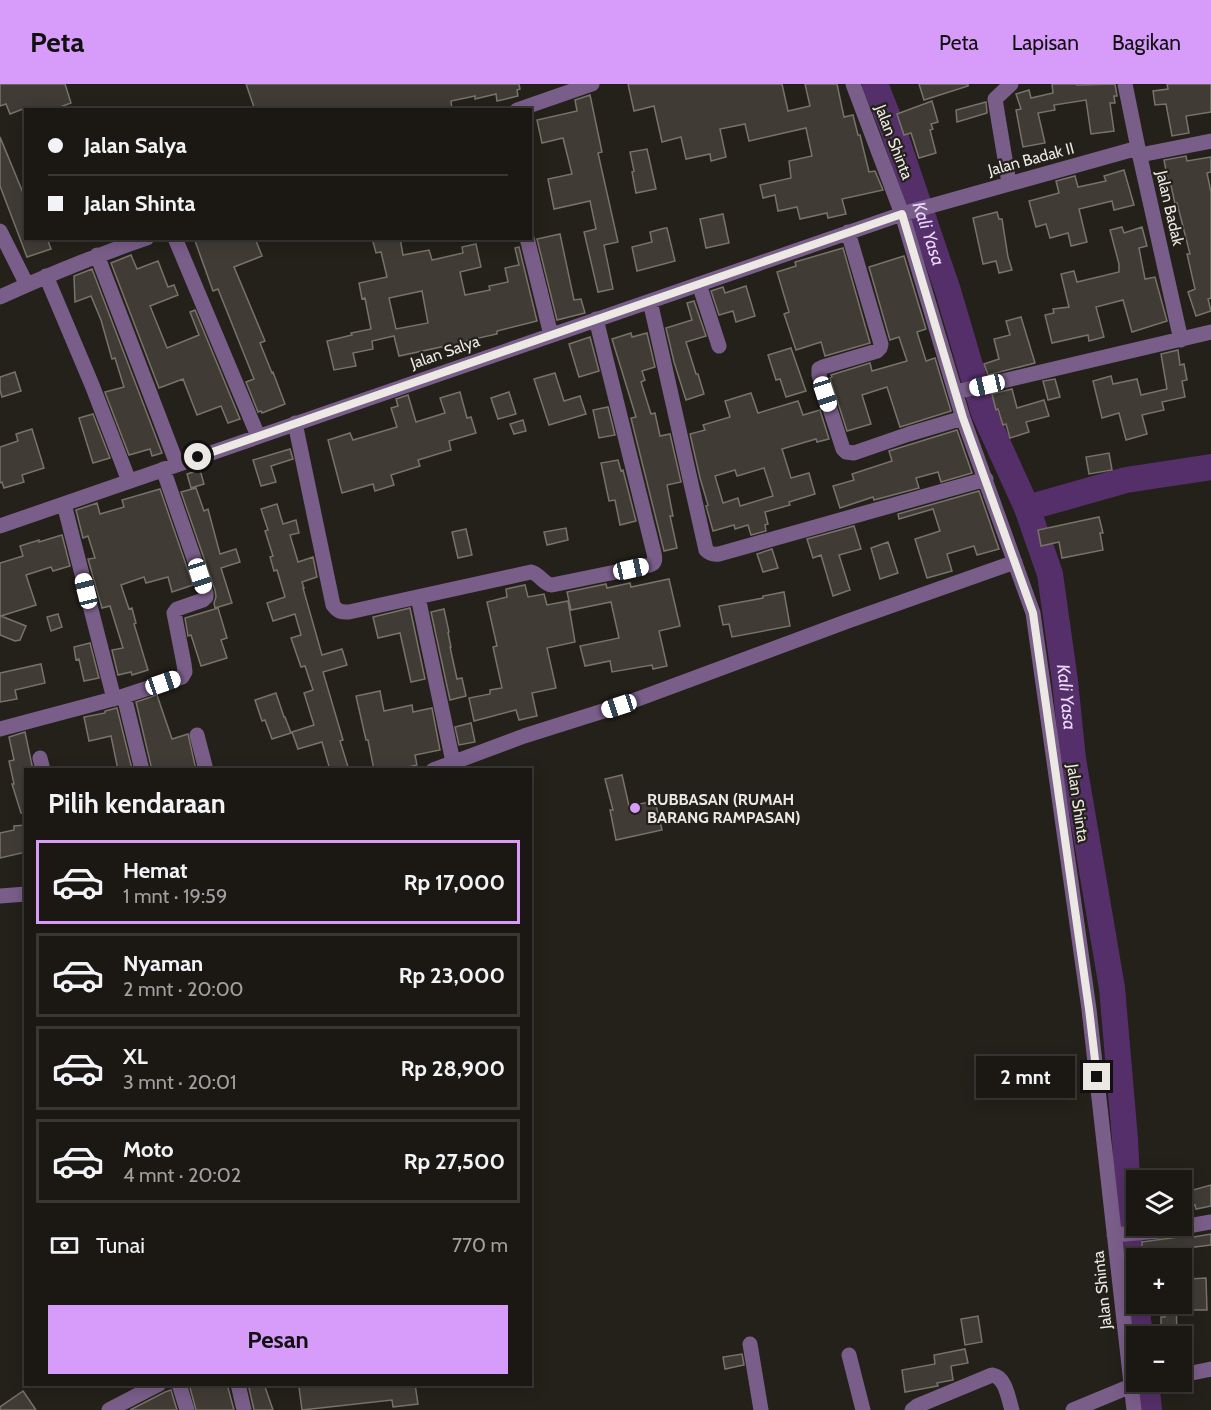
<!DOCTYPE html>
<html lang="id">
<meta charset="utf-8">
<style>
:root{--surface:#1b1814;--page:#24211d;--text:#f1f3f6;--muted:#a0a0a0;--line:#393734;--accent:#d79bf9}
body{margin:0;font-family:Cabin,sans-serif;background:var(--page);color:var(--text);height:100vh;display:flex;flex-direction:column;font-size:22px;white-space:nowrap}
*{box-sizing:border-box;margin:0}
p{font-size:20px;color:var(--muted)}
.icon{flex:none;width:33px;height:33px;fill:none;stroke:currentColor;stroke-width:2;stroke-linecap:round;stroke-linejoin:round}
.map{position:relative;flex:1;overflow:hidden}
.panel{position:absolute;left:24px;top:684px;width:508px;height:618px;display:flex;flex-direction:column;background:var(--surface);border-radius:0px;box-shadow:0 3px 15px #0003,0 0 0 2px var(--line)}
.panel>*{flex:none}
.hud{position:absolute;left:24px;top:24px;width:508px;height:132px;border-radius:0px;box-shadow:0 3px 15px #0003,0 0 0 2px var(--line);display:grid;align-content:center;height:132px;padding:0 24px;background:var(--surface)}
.tools{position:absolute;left:1126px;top:1086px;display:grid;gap:12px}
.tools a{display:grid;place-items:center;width:66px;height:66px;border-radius:0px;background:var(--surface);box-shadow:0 3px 15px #0003,0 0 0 2px var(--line);font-size:30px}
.end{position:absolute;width:27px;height:27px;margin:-14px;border:8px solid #ece9e5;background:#111;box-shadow:0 0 0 3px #111}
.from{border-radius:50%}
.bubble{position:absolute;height:42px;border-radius:0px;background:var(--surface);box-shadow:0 3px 15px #0003,0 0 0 2px var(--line);font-size:20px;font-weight:700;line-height:42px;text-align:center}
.car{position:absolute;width:18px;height:36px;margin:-18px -9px;border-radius:8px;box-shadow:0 0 4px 2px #0007;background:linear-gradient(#fff 24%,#345 0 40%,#fff 0 76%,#345 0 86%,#fff 0)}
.hud b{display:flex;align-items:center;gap:21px;height:57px;font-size:22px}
.hud b+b{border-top:2px solid var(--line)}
.hud i{width:15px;height:15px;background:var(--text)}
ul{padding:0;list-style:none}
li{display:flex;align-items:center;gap:18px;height:84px;margin:0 12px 9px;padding:0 12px;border:3px solid var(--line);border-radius:0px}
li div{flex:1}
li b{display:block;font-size:22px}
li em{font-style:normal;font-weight:700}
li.selected{border-color:var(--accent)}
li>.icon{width:54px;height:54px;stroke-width:1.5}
h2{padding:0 24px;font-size:27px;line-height:72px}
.pay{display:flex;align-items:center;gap:15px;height:66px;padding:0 24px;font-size:22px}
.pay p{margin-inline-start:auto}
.cta{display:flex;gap:12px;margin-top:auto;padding:12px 24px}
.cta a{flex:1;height:69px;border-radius:0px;background:var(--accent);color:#111;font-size:24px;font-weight:700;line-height:69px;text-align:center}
header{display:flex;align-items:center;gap:36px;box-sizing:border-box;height:84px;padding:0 30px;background:var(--accent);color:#111}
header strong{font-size:28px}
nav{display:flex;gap:33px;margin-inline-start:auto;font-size:21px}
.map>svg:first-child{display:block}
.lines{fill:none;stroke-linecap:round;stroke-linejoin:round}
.river{stroke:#552f69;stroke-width:26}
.building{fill:#403c35;stroke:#77736b;stroke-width:1.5;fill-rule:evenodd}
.minor{stroke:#7a5e8a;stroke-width:15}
.route{stroke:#ece9e5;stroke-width:8}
.poi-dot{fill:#d79bf9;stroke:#24201a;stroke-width:2}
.labels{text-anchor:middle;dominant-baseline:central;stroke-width:4.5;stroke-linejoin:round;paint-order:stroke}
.street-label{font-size:16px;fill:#ece9e5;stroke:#24201a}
.poi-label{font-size:16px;font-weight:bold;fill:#ece9e5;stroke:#24201a;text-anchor:start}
.water-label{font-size:18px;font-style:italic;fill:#eed8fc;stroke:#24201a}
</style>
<header>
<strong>Peta</strong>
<nav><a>Peta</a><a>Lapisan</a><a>Bagikan</a></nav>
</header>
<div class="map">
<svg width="1211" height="1326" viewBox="0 0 1211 1326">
<rect width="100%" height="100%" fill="#24201a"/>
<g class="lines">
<g class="river">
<path id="s1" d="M875 0 894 48 948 207 984 329 1027 424 1050 490 1065 597 1073 675 1112 904 1125 1055 1131 1176 1140 1252"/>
<path d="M1027 424 1126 396 1211 383"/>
<path d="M1146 1298 1149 1326"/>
</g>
</g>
<path class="building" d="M0 0H65L71 19 52 26 23 25 10 30 6 20 0 22Z
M246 0H519L520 5 517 6 518 12 497 17 496 10 475 15V12L451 17 452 26H255Z
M628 0H782L788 27 810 22 805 0H837L844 33 853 31 858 51H860L869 88 875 87 883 106 842 115 846 130 828 134 827 129 800 135 797 123 778 127 775 111 763 114 760 101 791 94 789 77 812 72 806 44 749 57 745 40 720 45 726 73 711 77 710 70 686 75 681 53 662 58 654 22 634 27Z
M919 0H968V2L924 16Z
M1052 0H1077V1L1115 0 1117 12H1114L1115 19H1110L1114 47 1091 50 1086 16 1054 21 1055 26 1038 29 1045 59 1023 63 1016 26 1021 25 1016 10 1029 6 1031 14 1053 9Z
M1167 0H1211V28L1186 32 1189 49 1172 52 1166 20 1155 21 1153 7 1168 5Z
M590 11 602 68 598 69 618 158 604 161 613 205 598 208 584 148 596 145 590 117 554 125 548 95 572 90 563 54 542 59 537 36 577 27 575 16Z
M932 17 938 38 931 40 933 45 930 46 936 69 919 74 911 49 904 51 897 30Z
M986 18 987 29 957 38 956 26Z
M0 53 26 116V154H47L51 165 27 173 0 102Z
M647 65 656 105 636 109 632 88 634 87 630 68Z
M1186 72 1187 77 1211 73V88L1207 89 1211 108V214L1208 215 1211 227 1196 232 1188 208 1195 205 1187 170H1190L1177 119 1175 120 1170 97H1168L1164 76Z
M1124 86 1134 121 1114 126 1112 117 1079 125 1087 158 1071 162 1068 149 1050 154 1046 140 1036 143 1029 117 1059 109 1056 97 1075 92 1078 103 1106 97 1104 92Z
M997 128 999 135H1002L1008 173 1012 186 999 189 996 177 983 180 973 134Z
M723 130 729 159 706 164 700 135Z
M1122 143 1124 149 1142 143 1147 162 1139 164 1145 195 1155 193 1167 237 1132 248 1123 216 1096 223 1104 253 1089 257 1088 251 1052 259 1045 231 1054 229 1053 225 1069 223 1061 190 1074 187 1077 198 1119 188V180L1110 146Z
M665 144H667L675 177 637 187 632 163 652 158 650 148Z
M560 150 574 216 581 215 585 229 557 236 537 155Z
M194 154H255L262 172 234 183 265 257 260 259 272 289 273 288 285 320 262 329 261 327 258 328 246 298 254 295 218 205 213 207Z
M372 154H400L403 171 429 166 432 176 463 169 462 163 476 160 481 183 460 188 465 211 490 206 489 202 508 198 505 184 519 181 515 164 519 163 537 237 497 247V250L461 258 463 266 448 269 446 262 399 272 394 252 372 257 373 265 353 269 356 282 334 286 327 257 352 251 351 249 371 245 365 214 362 215 359 199 387 193 381 168 376 169ZM422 207 428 239 396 245 389 214Z
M843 164 870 259 825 272 821 258 796 266 784 230 789 228 777 188 796 182 795 178Z
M131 171 137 185 158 177 168 203 174 201 178 211 150 222 167 264 199 251 190 228 195 226 240 335 228 339 221 322 197 331 183 295 159 304 111 179Z
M904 172 926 245 917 248 926 277 935 274 951 327 900 343 887 303 862 311 871 340 847 347 830 294 832 293 831 291 870 279 872 287 907 277 899 253 890 256 869 183Z
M92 185 162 369 152 372 150 365 129 371 106 311 105 308 124 303 115 274 112 275 101 236 91 212 75 218 74 192Z
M746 202 755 232 736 238 733 227 719 231 711 207 723 203 725 209Z
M694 217 706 252 686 258 696 290H698L704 310 686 316 674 278 666 244 692 236 687 219Z
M1021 233 1035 279 988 291 984 280 999 275 994 255 1010 251 1006 237Z
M631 249 632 253 647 249 655 283 642 287 645 296 641 298 651 330 655 329 660 352 670 350 681 398 667 401 673 432H670L677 464 664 467 631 334 636 333 612 255Z
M590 253 599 287 579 293 569 260Z
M791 264 806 307 786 313 780 295 776 296 768 271Z
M1178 266 1180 281 1184 280 1187 296 1182 297 1185 313 1162 318 1164 326 1142 331 1147 350 1126 356 1119 329 1102 334 1093 297 1111 292 1113 300 1137 295 1141 311 1167 305 1161 270Z
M15 288 21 307 2 313 0 306V293Z
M555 289 564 317 580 312 586 330 549 341 534 295Z
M1055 295 1060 313 1048 316 1043 297Z
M1012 305 1017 324 1044 316 1049 332 1026 338 1029 348 1010 354 1006 340 1003 341 998 325 996 326 992 310Z
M460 308 467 334 471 333 476 349 449 357 451 366 418 376 420 382 391 391 394 401 375 407 373 400 342 409 328 356 350 349 353 356 397 343 391 324 398 322 396 315 408 311 416 338 445 329 440 314Z
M509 308 516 330 498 335 491 314Z
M751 309 758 329 798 317 803 331 820 326 829 355 817 358 816 355 782 365 791 394 809 389 815 410 789 418 790 421 765 428 768 440 765 441 766 447 751 451 748 441 735 445 734 441 713 447 706 422 708 421 700 394 690 350 705 346 703 341 730 333 725 317ZM764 384 773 412 740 422 738 414 723 419 715 392 735 386 737 392Z
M608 323 615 351 599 354 593 326Z
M93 330 110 374 93 379 79 334Z
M523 336 526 347 514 350 510 340Z
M32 345 44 384 22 391 24 398 4 404 2 398 0 399V363L18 357 16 350Z
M957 346 972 389 941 398 938 388 916 394 919 404 874 416 873 413 840 424 833 402 854 396 852 390 892 377 889 367Z
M290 365 293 375 271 382 276 398 261 402 253 376Z
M1109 369 1112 386 1089 390 1086 373Z
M618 376 621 387 623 386 636 437 620 441 615 416 609 417 601 379Z
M200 386 204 400 191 404 187 390Z
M196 404 204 427 208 425 220 470 236 465 240 478 221 484 232 519 215 524 214 519 216 513 215 506 181 408Z
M160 405 193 501 172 508 168 493 146 499 144 493 121 501 129 525 132 524 136 539 134 540 148 586 132 591 131 588 118 591 112 566 123 564 110 522 102 524 88 475 95 474 88 452 83 454 76 426 97 419 100 430 124 423 122 416Z
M979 407 999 465 977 471 974 462 947 470 952 487 927 494 915 455 940 447 933 425 899 435 898 430Z
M277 420 283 440 296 436 299 449 290 451 298 478 313 473 317 493 302 498 304 504H303L322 571 342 565 347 581 323 588 343 656 340 657 349 686H330L322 658 298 665 292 648 314 641 304 609 313 606 305 582 301 583 291 554 301 551 295 530 273 537 267 519 285 513 277 486 274 487 270 473 273 472 265 447 268 446 261 425Z
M1099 433 1103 449H1100L1103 466 1062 474 1059 458 1041 462 1038 446Z
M854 442 861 465 839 471 850 506 833 512 821 471 813 474 807 455Z
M566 444 568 456 547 461 544 448Z
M466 445 472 471 458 474 452 448Z
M62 451 70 482 53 487 51 483 26 491 36 521 1 532 26 542 20 556 15 557 0 551V479L23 472 20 462 39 456V458Z
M888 458 898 489 880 495 871 464Z
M772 465 778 484 763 488 757 470Z
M669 495 680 542 659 547 667 582 653 585 652 581 612 588 610 577 585 582 580 562 619 554 611 518 571 526 567 508 606 500 607 504 630 499 631 503Z
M525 501 528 513 544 510 547 521 568 517 575 558 547 564 556 604 532 609 537 632 519 636 516 626 474 637 469 614 490 610V606L502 604 493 563 497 562 487 518 507 513 506 505Z
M784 508 790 542 732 553 729 540 723 541 719 522 763 514V512Z
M218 524 227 554 221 556 227 574 201 582 191 551 188 552 185 534Z
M410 524 425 595 411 598 400 549 378 554 373 533Z
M444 525 449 548 448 549 451 563H450L457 595 462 594 466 612 450 616 431 528Z
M58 530 62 543 51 547 47 533Z
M90 559 99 594 84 597 79 575 76 576 74 563Z
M41 580 45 599 15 606 17 615 0 618V589Z
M380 607 384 627 412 621 413 628 432 624 440 666 415 671 417 681 395 686H374L368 656H366L356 612Z
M276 609 284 633H285L291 649 272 655 265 636 262 637 255 616Z
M157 611 172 655 188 650 196 686H152L136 618Z
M117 624 132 685 118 686 111 652 89 657 84 633 105 629V627Z
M471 639 475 658 459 661 455 643Z
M25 648 33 686H26V729H21L12 700H14L9 677 14 676 9 653Z
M622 691 629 722 655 717 662 746 616 756 610 726H613L605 695Z
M26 741V768L0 774V749L14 746V742Z
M1211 1101V1122L1196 1125 1195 1121 1182 1124V1109Z
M1211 1150V1161L1179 1165 1178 1174H1142V1158L1193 1151 1194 1153Z
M1206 1194 1207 1226H1190L1188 1195Z
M1164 1220H1176L1177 1247 1161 1248V1233H1165Z
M978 1232 982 1258 965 1261 961 1235Z
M965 1265 968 1279 951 1282 953 1296 937 1299 938 1302 905 1308 902 1286 935 1280 934 1271Z
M742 1270 744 1281 725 1285 723 1273Z
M189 1300H227L234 1326H196Z
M259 1300H264L273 1326H254L249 1304Z
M318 1300H415L418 1320 393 1323 392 1316 302 1326 299 1303Z
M171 1306 177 1326H130L165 1308Z
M23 1307 36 1326H0V1323Z"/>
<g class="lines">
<path class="minor" d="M853 0 902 130 963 334 1033 529 1089 925 1134 1326
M1125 0 1138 64 1181 256
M517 26 592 0
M1140 71 1211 57
M1009 99 995 15 1011 0
M0 147 27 201
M848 148 881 260 880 264 877 267 823 283 819 285V291L843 365 846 368 854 369 909 350 963 334
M175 154 258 352
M527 154 551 251
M97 171 177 380
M46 192 92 301 129 397
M699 200 719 262
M0 213C48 191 97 171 147 154
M650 217 706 466C710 470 713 471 719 470L986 395
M956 308 1211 248
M295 339 333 521C338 528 341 528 349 528L531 488C540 490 543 500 552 501L650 481C656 479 655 474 654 469L596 235
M64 420 114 615
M0 442 902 130 1138 64
M418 513 453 678
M124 612 142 686
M0 645 124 612 182 593 185 588 184 580 174 529 177 525 203 516 206 513V509L163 385
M197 651 206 686
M40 674 43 686
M433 686 524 652 619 622 848 537 1015 478
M0 812 26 810
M1114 1151 1160 1147 1211 1138
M750 1260 761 1326
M849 1271 863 1326
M1182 1291 1211 1285
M179 1300 187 1326
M238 1300 244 1326
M109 1326 159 1300
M912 1326 917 1322 992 1291C1006 1293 1008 1314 1012 1326
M1073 1326 1131 1302 1153 1298"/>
</g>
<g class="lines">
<path class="route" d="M198 373 902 130 963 334 1033 529 1089 925 1097 993"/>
</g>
<circle class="poi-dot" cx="635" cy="724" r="6"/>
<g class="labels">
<g class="street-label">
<text transform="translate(894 58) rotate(69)">Jalan Shinta</text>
<text transform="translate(1031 75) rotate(-15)">Jalan Badak II</text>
<text transform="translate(1170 124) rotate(77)">Jalan Badak</text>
<text transform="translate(445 268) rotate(-19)">Jalan Salya</text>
<text transform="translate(1078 719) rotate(82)">Jalan Shinta</text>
<text transform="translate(1102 1206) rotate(-96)">Jalan Shinta</text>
</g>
<g class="poi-label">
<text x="647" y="715">RUBBASAN (RUMAH<tspan x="647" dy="18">BARANG RAMPASAN)</tspan></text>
</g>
<g class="water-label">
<text stroke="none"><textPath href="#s1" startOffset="159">Kali Yasa</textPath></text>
<text stroke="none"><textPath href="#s1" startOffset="645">Kali Yasa</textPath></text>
</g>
</g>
</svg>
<div class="tools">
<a><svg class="icon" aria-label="layers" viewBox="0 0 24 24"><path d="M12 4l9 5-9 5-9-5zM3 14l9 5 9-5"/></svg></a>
<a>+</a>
<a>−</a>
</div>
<i class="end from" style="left:198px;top:373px"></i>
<i class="end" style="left:1097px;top:993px"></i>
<div class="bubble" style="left:976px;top:972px;width:99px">2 mnt</div>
<i class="car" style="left:987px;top:301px;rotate:257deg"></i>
<i class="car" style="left:825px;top:310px;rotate:162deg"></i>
<i class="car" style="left:631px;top:485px;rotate:78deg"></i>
<i class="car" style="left:200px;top:492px;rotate:162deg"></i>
<i class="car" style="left:86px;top:507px;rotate:346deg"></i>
<i class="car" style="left:163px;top:599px;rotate:71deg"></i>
<i class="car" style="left:619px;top:622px;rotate:252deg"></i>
<div class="hud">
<b><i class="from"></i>Jalan Salya</b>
<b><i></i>Jalan Shinta</b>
</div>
<section class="panel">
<h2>Pilih kendaraan</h2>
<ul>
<li class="selected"><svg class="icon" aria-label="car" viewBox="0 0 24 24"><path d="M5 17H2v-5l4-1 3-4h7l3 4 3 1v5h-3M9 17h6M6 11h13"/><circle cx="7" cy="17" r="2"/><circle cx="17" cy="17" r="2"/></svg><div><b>Hemat</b><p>1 mnt · 19:59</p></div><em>Rp 17,000</em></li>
<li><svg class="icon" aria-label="car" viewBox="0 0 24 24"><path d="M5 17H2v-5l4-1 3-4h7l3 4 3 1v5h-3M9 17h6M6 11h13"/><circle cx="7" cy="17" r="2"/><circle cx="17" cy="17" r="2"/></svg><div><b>Nyaman</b><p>2 mnt · 20:00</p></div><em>Rp 23,000</em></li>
<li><svg class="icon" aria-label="car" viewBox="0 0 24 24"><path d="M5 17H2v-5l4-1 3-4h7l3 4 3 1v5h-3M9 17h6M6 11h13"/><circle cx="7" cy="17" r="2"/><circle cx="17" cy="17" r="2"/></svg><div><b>XL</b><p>3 mnt · 20:01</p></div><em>Rp 28,900</em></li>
<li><svg class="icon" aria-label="car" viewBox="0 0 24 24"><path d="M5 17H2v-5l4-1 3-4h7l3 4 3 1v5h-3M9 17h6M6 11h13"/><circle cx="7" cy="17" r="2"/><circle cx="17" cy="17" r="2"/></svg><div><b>Moto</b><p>4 mnt · 20:02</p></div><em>Rp 27,500</em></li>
</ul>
<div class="pay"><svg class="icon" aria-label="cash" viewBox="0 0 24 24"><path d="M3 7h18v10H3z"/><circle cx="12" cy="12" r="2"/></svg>Tunai<p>770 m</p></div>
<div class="cta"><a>Pesan</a></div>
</section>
</div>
